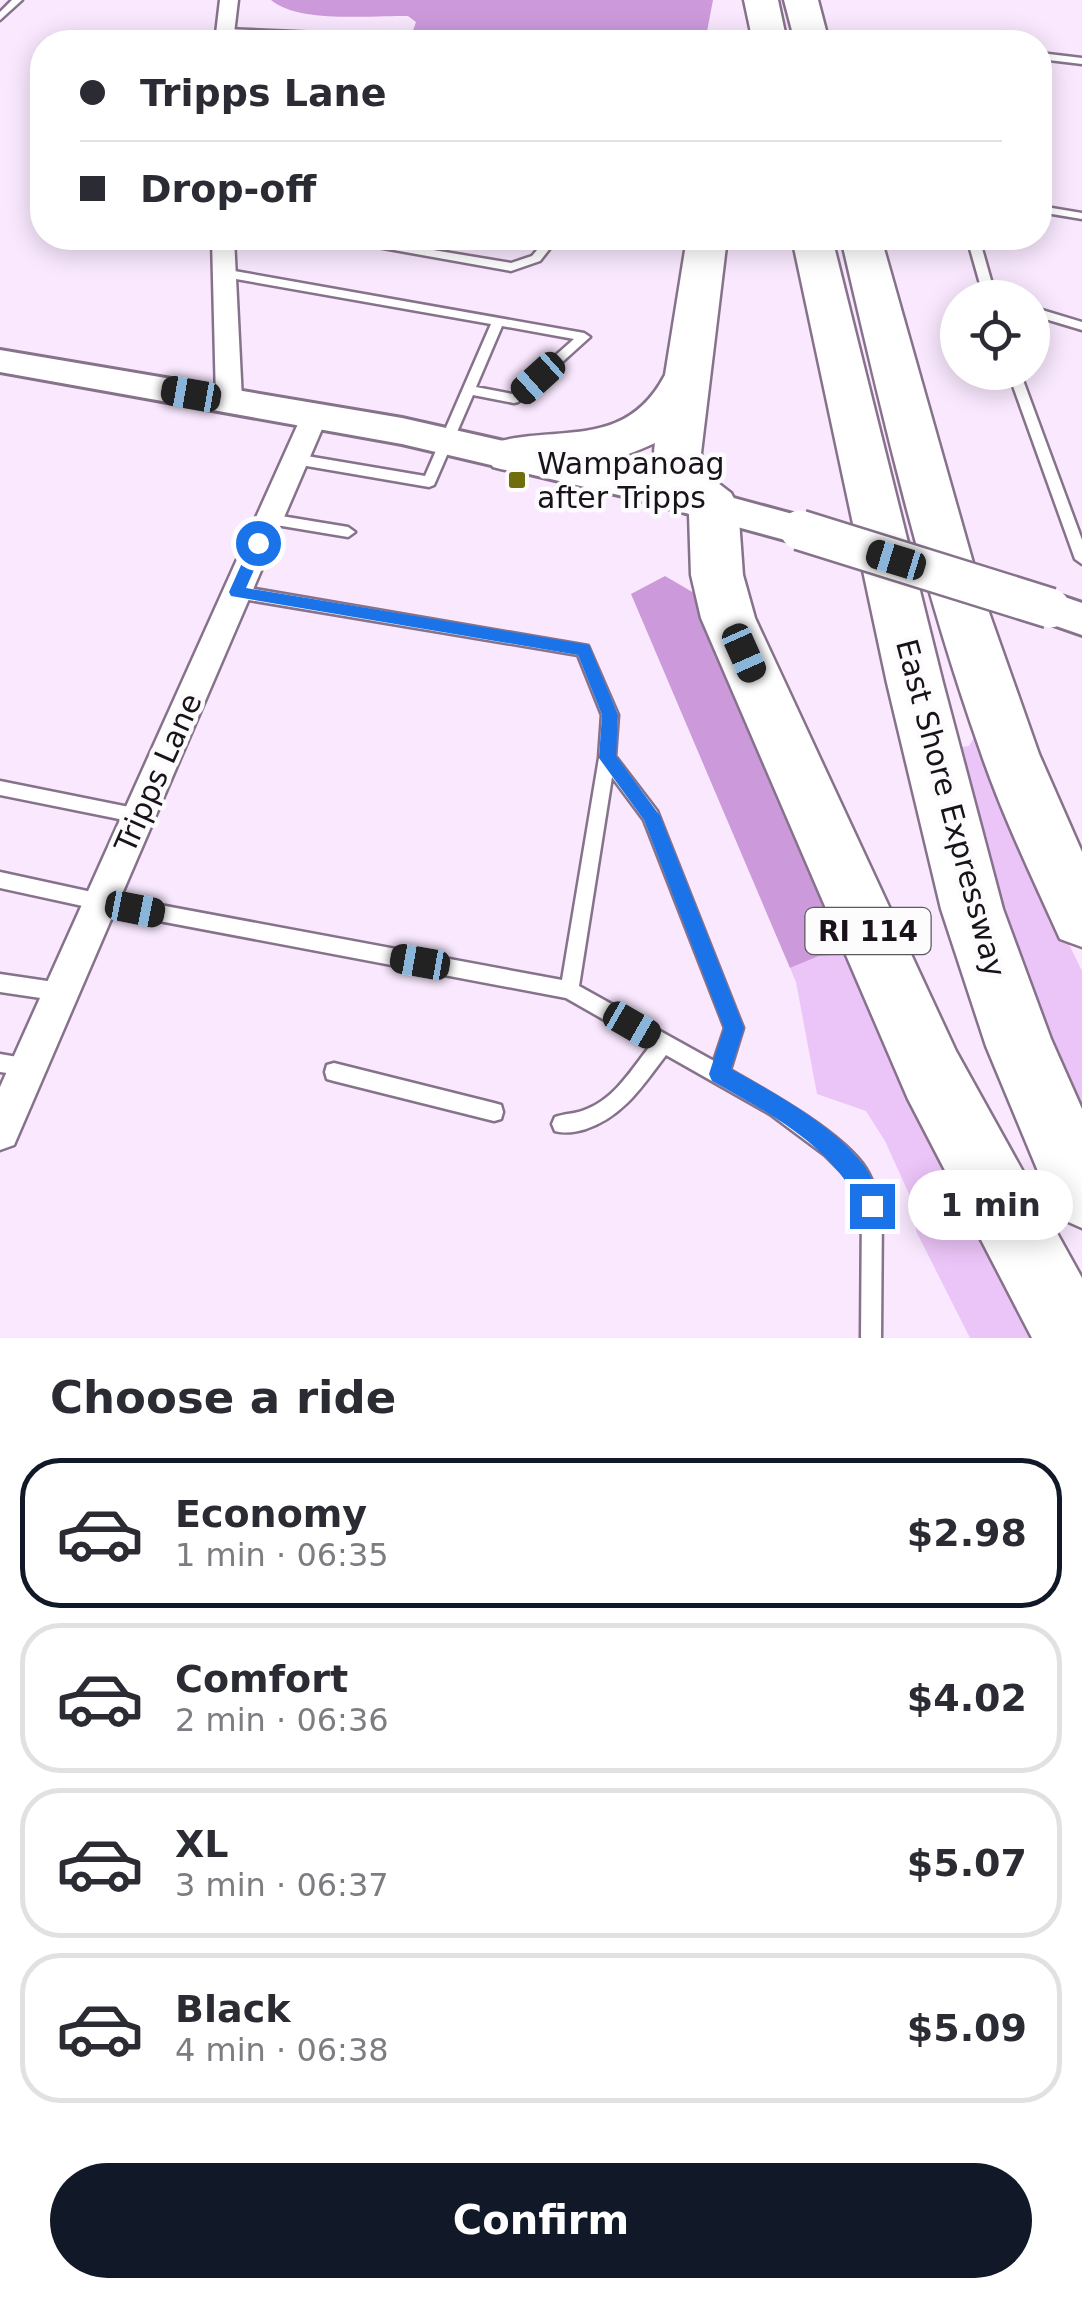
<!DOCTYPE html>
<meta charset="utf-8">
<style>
:root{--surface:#fff;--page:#f2f2f3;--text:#2b2b33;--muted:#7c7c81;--line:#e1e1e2;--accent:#111827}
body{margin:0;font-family:"DejaVu Sans",sans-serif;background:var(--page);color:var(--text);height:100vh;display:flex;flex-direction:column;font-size:38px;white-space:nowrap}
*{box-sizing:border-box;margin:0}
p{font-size:32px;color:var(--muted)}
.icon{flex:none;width:55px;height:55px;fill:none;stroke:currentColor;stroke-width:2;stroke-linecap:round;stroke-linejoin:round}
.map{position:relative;height:1338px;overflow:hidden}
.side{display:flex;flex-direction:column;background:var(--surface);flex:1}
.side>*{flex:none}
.top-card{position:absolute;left:30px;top:30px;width:1022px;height:220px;border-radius:40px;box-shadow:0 5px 25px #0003;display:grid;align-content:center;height:220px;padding:0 50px;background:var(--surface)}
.buttons{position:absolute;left:940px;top:280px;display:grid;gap:20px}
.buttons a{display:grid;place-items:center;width:110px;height:110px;border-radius:50%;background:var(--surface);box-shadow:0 5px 25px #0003;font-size:50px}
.end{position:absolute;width:45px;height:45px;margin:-22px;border:12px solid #1a73e8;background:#fff;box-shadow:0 0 0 5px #fff}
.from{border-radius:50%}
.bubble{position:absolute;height:70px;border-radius:35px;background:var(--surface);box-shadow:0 5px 25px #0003;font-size:32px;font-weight:800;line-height:70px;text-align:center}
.car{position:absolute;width:30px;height:60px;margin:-30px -15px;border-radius:12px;box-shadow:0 0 8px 2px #0007;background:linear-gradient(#222 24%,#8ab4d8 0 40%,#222 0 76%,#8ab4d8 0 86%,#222 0)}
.top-card b{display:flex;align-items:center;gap:35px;height:95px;font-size:38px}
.top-card b+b{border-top:2px solid var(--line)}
.top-card i{width:25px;height:25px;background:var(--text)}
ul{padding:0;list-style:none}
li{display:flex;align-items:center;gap:30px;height:150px;margin:0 20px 15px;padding:0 30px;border:5px solid var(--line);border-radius:40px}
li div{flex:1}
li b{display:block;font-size:38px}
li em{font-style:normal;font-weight:800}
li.on{border-color:var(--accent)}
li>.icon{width:90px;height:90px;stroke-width:1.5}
h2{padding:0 50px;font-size:45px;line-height:120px}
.action{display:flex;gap:20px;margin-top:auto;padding:20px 50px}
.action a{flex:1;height:115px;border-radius:60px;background:var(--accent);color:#fff;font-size:40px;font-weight:800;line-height:115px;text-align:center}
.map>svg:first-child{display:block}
.green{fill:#ecc5f8}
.forest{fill:#cc9adb}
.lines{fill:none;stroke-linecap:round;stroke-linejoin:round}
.service-casing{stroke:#86738b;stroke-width:5}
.minor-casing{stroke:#86738b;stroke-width:5}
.secondary-casing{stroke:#86738b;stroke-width:6}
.motorway-casing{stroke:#86738b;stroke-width:5}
.service{fill:#fff;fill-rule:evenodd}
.minor{fill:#fff;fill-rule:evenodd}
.secondary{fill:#fff;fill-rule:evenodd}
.motorway{fill:#fff;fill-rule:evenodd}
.secondary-bridge-casing{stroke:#86738b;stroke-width:44;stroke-linecap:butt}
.secondary-bridge{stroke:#fff;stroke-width:39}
.route{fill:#1a73e8}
.poi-dot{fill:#6f6d0c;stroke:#fcfcfc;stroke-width:4}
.labels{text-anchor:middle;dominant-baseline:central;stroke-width:9;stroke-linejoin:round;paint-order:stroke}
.shield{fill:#fcfcfc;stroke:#5d585e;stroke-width:2.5}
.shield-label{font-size:28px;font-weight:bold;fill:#19121b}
.poi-label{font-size:30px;fill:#19121b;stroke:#fcfcfc;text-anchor:start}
.street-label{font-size:30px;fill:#19121b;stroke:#fcfcfc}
</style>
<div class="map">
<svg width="1082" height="1338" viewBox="0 0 1082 1338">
<rect width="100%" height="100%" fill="#f9e8fe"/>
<path class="green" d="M975 736 1011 826 1082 971V1119L995 892 953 748 969 746Z
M864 954 1051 1338H970L916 1231 914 1205 885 1141 866 1111 817 1094 796 982 790 968 819 956Z"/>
<path class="forest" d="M271 0H713L705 42H409L416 22 408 16C372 15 299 24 271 0Z
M665 576 706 600 864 954 819 956 790 968 631 594Z"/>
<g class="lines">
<g class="service-casing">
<path id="service" d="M12 0H22L0 20V12Z
M225 29 366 35 371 38 366 41 222 34 220 32Z
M931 39 936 42H924L926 40Z
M1040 53 1082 58V64L1040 59Z
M1040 206 1082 213V219L1040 212Z
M338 238H361L511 263 532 256 547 238H558L540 261 511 271 344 241Z
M967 238H979L996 298H984Z
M223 269 584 333 590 337 518 402 514 403 473 395 434 485 429 487 295 464 288 459 295 454 425 476 491 324 219 276 217 273ZM502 326 574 339 512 394 476 387Z
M1032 307 1082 322V330L1032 315Z
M1008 372H1020L1082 540V564L1075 559Z
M269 514 348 527 355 532 348 537 264 523 262 519Z
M237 586 588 646 618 715 615 756 657 811 743 1028 730 1070C767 1091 843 1133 866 1169 873 1180 877 1194 882 1206L881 1338H861L862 1206 851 1181 825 1155 770 1114 666 1055C643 1085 624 1116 586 1129 576 1132 566 1134 555 1131L552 1124 555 1117C566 1113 577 1114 587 1109 615 1098 632 1069 650 1046L566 998 101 910 0 888V872L101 894 562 980 599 758 602 715 578 655 237 598 230 592ZM612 777 644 820 725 1028 714 1061 579 986Z
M0 781 139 809 145 811 147 816 145 821 139 823 0 795Z
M0 974 61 983 67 986 70 992 67 998 61 1001 0 992Z
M0 1054 35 1060 37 1067 35 1074 28 1076 0 1072Z
M334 1063 494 1103 501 1105 503 1112 501 1119 494 1121 334 1081 327 1079 325 1072 327 1065Z"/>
</g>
<g class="minor-casing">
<path id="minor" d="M220 0H238L233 42H215Z
M212 238H234L242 400 229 409 216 400Z
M315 406 328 415 14 1145 0 1150V1087L302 415Z"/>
</g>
<g class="secondary-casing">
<path id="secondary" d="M0 350 402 418 623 468 800 516 814 520 820 530 814 540 800 544 623 496 402 444 0 372Z
M1050 592 1082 603V635L1036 619 1030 608 1036 597Z"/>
</g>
<g class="motorway-casing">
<path id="motorway" d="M744 0H778L787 42H753Z
M784 0H818L829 42H795Z
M687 238H727L701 453 705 473 731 493 738 506 743 575 755 618 956 1051 1082 1278V1338H1032L908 1099 701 618 691 575 689 514C665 498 650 473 655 443 607 465 545 482 493 467L486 455 493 443C558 424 625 451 665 375Z
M792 238H832L943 683 1003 909 1051 1039 1082 1109V1228L1057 1217 986 1046 941 909 887 683Z
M841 238H881L979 584 1039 754 1082 852V947L1060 939C1032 877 1002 815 980 750 921 583 881 410 841 238Z"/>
</g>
<use href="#service" class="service"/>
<use href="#minor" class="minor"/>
<use href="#secondary" class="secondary"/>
<use href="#motorway" class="motorway"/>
<g class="secondary-bridge-casing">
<path id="secondary-bridge" d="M800 530 1050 608"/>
</g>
<use href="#secondary-bridge" class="secondary-bridge"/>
</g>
<path class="route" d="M258 538 266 543 246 588 589 645 618 715 616 756 660 816 744 1028 731 1069C777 1095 829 1122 863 1164 872 1175 877 1192 883 1206L880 1214 872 1217 864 1214C836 1147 772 1115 712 1081L709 1074 724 1028 644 820 599 758 602 715 578 655 231 596 229 592 251 543Z"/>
<rect class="poi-dot" x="507" y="470" width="20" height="20" rx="5"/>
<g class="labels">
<rect class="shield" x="805.5" y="908" width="125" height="46" rx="8"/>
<g class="shield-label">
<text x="868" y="931">RI 114</text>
</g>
<g class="poi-label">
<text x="537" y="463">Wampanoag<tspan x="537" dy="34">after Tripps</tspan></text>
</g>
<g class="street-label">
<text transform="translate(158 773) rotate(-66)">Tripps Lane</text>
<text transform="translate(951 808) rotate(75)">East Shore Expressway</text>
</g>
</g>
</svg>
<div class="buttons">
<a><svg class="icon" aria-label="locate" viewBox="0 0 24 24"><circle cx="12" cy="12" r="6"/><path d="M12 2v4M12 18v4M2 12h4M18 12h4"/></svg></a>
</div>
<i class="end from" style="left:258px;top:543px"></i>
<i class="end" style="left:872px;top:1206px"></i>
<div class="bubble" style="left:908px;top:1170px;width:165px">1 min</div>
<i class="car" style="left:538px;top:378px;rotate:228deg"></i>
<i class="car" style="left:191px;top:394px;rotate:280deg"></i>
<i class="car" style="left:896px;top:560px;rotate:287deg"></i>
<i class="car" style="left:744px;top:653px;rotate:156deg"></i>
<i class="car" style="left:135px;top:909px;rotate:101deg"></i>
<i class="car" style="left:420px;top:962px;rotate:280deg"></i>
<i class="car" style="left:632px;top:1025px;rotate:120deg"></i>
<div class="top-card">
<b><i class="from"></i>Tripps Lane</b>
<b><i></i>Drop-off</b>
</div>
</div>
<section class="side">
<h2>Choose a ride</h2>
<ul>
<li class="on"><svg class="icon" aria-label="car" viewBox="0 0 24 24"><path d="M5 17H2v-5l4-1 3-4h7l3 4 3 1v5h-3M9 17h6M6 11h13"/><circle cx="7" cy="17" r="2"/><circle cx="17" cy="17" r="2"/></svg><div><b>Economy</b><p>1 min · 06:35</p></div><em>$2.98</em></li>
<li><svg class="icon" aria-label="car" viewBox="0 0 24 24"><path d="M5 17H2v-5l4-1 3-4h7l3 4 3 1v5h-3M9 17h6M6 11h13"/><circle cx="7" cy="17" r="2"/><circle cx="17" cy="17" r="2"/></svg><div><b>Comfort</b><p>2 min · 06:36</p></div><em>$4.02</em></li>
<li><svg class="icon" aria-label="car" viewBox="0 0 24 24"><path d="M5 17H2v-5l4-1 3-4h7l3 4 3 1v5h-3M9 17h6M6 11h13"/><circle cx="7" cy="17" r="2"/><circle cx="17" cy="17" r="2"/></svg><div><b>XL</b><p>3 min · 06:37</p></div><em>$5.07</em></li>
<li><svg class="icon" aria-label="car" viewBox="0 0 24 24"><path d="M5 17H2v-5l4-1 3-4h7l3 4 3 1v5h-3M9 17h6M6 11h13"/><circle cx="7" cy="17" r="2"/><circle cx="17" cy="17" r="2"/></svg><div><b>Black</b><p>4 min · 06:38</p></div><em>$5.09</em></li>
</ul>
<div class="action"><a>Confirm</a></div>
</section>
